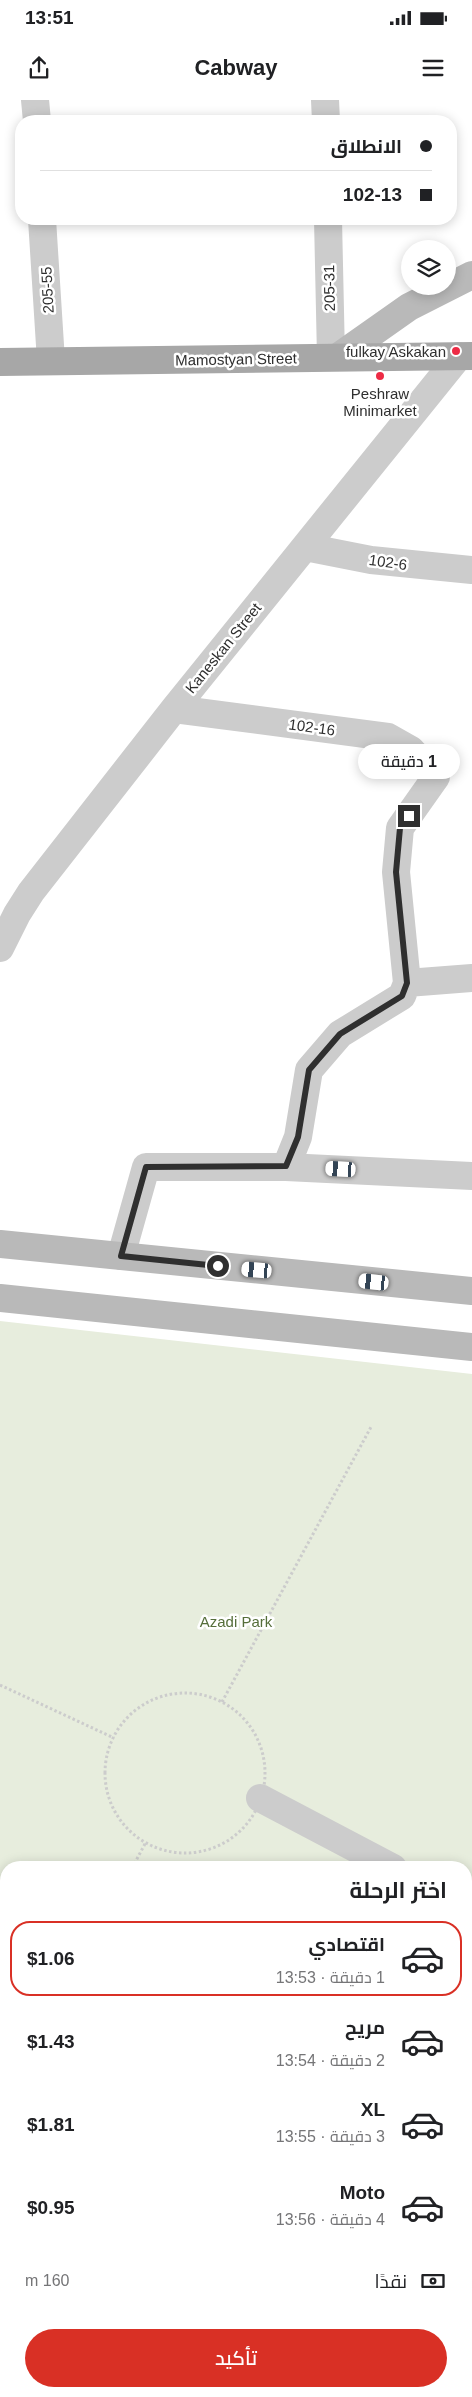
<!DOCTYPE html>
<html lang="ar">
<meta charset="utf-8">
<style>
:root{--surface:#fff;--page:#f2f2f2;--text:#202124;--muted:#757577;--line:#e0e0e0;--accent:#d93025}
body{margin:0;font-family:Arial,Cairo,sans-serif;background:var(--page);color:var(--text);direction:rtl;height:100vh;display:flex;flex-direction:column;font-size:19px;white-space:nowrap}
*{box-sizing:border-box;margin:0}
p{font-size:16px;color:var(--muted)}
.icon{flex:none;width:28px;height:28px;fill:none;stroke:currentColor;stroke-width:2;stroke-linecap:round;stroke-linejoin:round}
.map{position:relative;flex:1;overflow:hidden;direction:ltr}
.side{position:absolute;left:0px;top:1761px;width:472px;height:536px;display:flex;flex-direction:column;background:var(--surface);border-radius:20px 20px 0 0;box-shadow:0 2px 12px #0003;direction:rtl}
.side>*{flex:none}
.banner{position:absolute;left:15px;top:15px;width:442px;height:110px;border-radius:20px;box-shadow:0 2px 12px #0003;direction:rtl;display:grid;align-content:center;height:110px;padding:0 25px;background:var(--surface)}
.tools{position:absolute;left:401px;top:140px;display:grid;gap:10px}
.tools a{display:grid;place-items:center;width:55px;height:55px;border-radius:50%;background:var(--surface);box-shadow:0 2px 12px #0003;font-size:25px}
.end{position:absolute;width:22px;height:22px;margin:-11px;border:6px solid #2f2f2f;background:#fff;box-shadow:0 0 0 2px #fff}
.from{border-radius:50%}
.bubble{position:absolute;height:35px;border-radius:18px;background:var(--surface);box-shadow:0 2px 12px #0003;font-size:16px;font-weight:600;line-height:35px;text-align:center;direction:rtl}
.car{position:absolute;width:15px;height:30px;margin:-15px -8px;border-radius:6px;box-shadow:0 0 4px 1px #0007;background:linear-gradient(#fff 24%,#345 0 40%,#fff 0 76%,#345 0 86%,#fff 0)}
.banner b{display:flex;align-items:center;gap:18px;height:48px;font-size:19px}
.banner b+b{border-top:1px solid var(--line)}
.banner i{width:12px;height:12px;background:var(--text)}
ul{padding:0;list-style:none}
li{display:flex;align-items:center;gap:15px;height:75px;margin:0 10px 8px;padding:0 15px;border:2px solid transparent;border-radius:20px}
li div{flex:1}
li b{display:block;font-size:19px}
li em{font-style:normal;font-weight:600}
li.active{border-color:var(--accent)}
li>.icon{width:45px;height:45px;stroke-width:1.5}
h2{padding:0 25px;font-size:22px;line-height:60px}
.pay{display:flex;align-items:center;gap:12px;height:55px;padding:0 25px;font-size:19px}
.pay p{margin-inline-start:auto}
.cta{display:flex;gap:10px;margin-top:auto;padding:10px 25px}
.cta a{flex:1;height:58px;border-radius:30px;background:var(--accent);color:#fff;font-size:20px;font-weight:600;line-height:58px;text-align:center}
.status{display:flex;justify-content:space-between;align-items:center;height:35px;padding:0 25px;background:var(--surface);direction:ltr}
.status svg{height:14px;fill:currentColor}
header{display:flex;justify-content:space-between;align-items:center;height:65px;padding:0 25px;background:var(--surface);font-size:22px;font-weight:600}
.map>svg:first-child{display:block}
.green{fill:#e7eddd;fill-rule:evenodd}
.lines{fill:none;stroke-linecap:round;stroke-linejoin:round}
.path{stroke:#ccc;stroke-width:3;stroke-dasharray:2.5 2.5;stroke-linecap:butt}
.street{stroke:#ccc;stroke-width:28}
.secondary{stroke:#b9b9b9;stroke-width:28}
.primary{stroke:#a7a7a7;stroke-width:28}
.route{stroke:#2f2f2f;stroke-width:6}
.poi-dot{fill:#ed2b45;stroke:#fff;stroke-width:2}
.labels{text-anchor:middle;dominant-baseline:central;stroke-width:5;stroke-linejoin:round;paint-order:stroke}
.street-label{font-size:15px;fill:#2f2f2f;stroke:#fff}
.poi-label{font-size:15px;fill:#2f2f2f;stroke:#fff;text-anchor:end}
.park-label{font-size:15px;fill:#556e3a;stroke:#fff}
</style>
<div class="status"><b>13:51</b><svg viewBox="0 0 49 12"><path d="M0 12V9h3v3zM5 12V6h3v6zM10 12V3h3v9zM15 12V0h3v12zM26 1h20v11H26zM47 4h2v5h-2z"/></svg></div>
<header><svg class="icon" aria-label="menu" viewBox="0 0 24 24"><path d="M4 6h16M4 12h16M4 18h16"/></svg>Cabway<svg class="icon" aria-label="share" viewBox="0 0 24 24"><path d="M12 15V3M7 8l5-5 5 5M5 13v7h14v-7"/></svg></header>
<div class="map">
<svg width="472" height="2297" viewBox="0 0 472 2297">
<rect width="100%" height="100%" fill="#fff"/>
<path class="green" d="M0 1221 472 1274V2297H0ZM6 1768H466V2291H6Z"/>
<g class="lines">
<path class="path" d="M0 1585 114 1638
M105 1673a80 80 0 1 1 160 0a80 80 0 1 1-160 0Z
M222 1602 371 1327
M132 1768 146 1742
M0 1992 6 1982"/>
<path class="street" d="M35 0 37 21
M325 0 326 21
M42 119 51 261
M328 119 331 257
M305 447 371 460 472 470
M174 609 388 637 411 650 436 677 400 728 396 772 407 883 402 896 340 934 309 970 298 1037 286 1067
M0 848 17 814 31 792 174 609 459 256
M407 883 472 878
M121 1156 146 1067H286L472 1076
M260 1698 393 1768
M466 1806 472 1809
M0 2024 6 2030
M466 2260 472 2241
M273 2291 279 2297
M455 2297 457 2291"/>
<path class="secondary" d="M338 257 409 207 472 175
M0 1144 472 1191
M0 1198 472 1247"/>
<path class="primary" d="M0 262 472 256"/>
</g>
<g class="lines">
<path class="route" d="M218 1166 121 1156 146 1067 286 1066 298 1037 309 970 340 934 402 896 407 883 396 772 400 728 409 716"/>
</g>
<g class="poi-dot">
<circle cx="456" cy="251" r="5"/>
<circle cx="380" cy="276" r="5"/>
</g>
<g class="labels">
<g class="street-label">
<text transform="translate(329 188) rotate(-91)">205-31</text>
<text transform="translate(47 190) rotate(-93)">205-55</text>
<text transform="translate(236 259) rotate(-1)">Mamostyan Street</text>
<text transform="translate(388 462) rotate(8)">102-6</text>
<text transform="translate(223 548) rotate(-51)">Kaneskan Street</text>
<text transform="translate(312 627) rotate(8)">102-16</text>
</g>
<g class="poi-label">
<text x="446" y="251">fulkay Askakan</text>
<text x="380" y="293" text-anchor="middle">Peshraw<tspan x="380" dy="17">Minimarket</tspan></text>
</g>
<g class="park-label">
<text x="236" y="1521">Azadi Park</text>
</g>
</g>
</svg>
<div class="tools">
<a><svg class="icon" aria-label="layers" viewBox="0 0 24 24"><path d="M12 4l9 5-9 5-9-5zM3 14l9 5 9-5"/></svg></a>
</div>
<i class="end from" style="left:218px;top:1166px"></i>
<i class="end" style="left:409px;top:716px"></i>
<div class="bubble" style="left:358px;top:644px;width:102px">1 دقيقة</div>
<i class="car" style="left:341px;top:1069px;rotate:273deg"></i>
<i class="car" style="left:257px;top:1170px;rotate:275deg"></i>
<i class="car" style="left:374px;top:1182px;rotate:276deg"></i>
<div class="banner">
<b><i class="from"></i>الانطلاق</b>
<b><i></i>102-13</b>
</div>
<section class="side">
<h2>اختر الرحلة</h2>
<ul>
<li class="active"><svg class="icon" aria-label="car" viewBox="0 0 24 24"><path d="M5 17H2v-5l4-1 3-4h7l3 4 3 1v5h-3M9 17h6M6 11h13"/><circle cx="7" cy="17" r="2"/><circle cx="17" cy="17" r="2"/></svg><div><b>اقتصادي</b><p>1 دقيقة · 13:53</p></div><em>$1.06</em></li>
<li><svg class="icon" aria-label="car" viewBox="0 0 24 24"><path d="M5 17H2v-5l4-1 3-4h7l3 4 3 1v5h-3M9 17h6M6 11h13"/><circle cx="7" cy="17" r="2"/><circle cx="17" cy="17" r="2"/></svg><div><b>مريح</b><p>2 دقيقة · 13:54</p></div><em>$1.43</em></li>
<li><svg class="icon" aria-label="car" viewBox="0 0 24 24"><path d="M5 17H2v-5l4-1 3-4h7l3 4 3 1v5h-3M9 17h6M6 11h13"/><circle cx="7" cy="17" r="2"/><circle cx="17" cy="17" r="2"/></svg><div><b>XL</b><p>3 دقيقة · 13:55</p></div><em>$1.81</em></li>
<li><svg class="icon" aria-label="car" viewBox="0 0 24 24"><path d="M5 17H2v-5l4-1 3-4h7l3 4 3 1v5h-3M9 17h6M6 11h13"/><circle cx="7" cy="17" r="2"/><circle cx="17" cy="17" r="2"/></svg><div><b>Moto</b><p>4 دقيقة · 13:56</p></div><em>$0.95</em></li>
</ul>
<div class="pay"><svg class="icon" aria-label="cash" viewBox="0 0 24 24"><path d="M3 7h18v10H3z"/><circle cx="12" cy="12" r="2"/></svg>نقدًا<p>160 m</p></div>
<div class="cta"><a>تأكيد</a></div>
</section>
</div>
